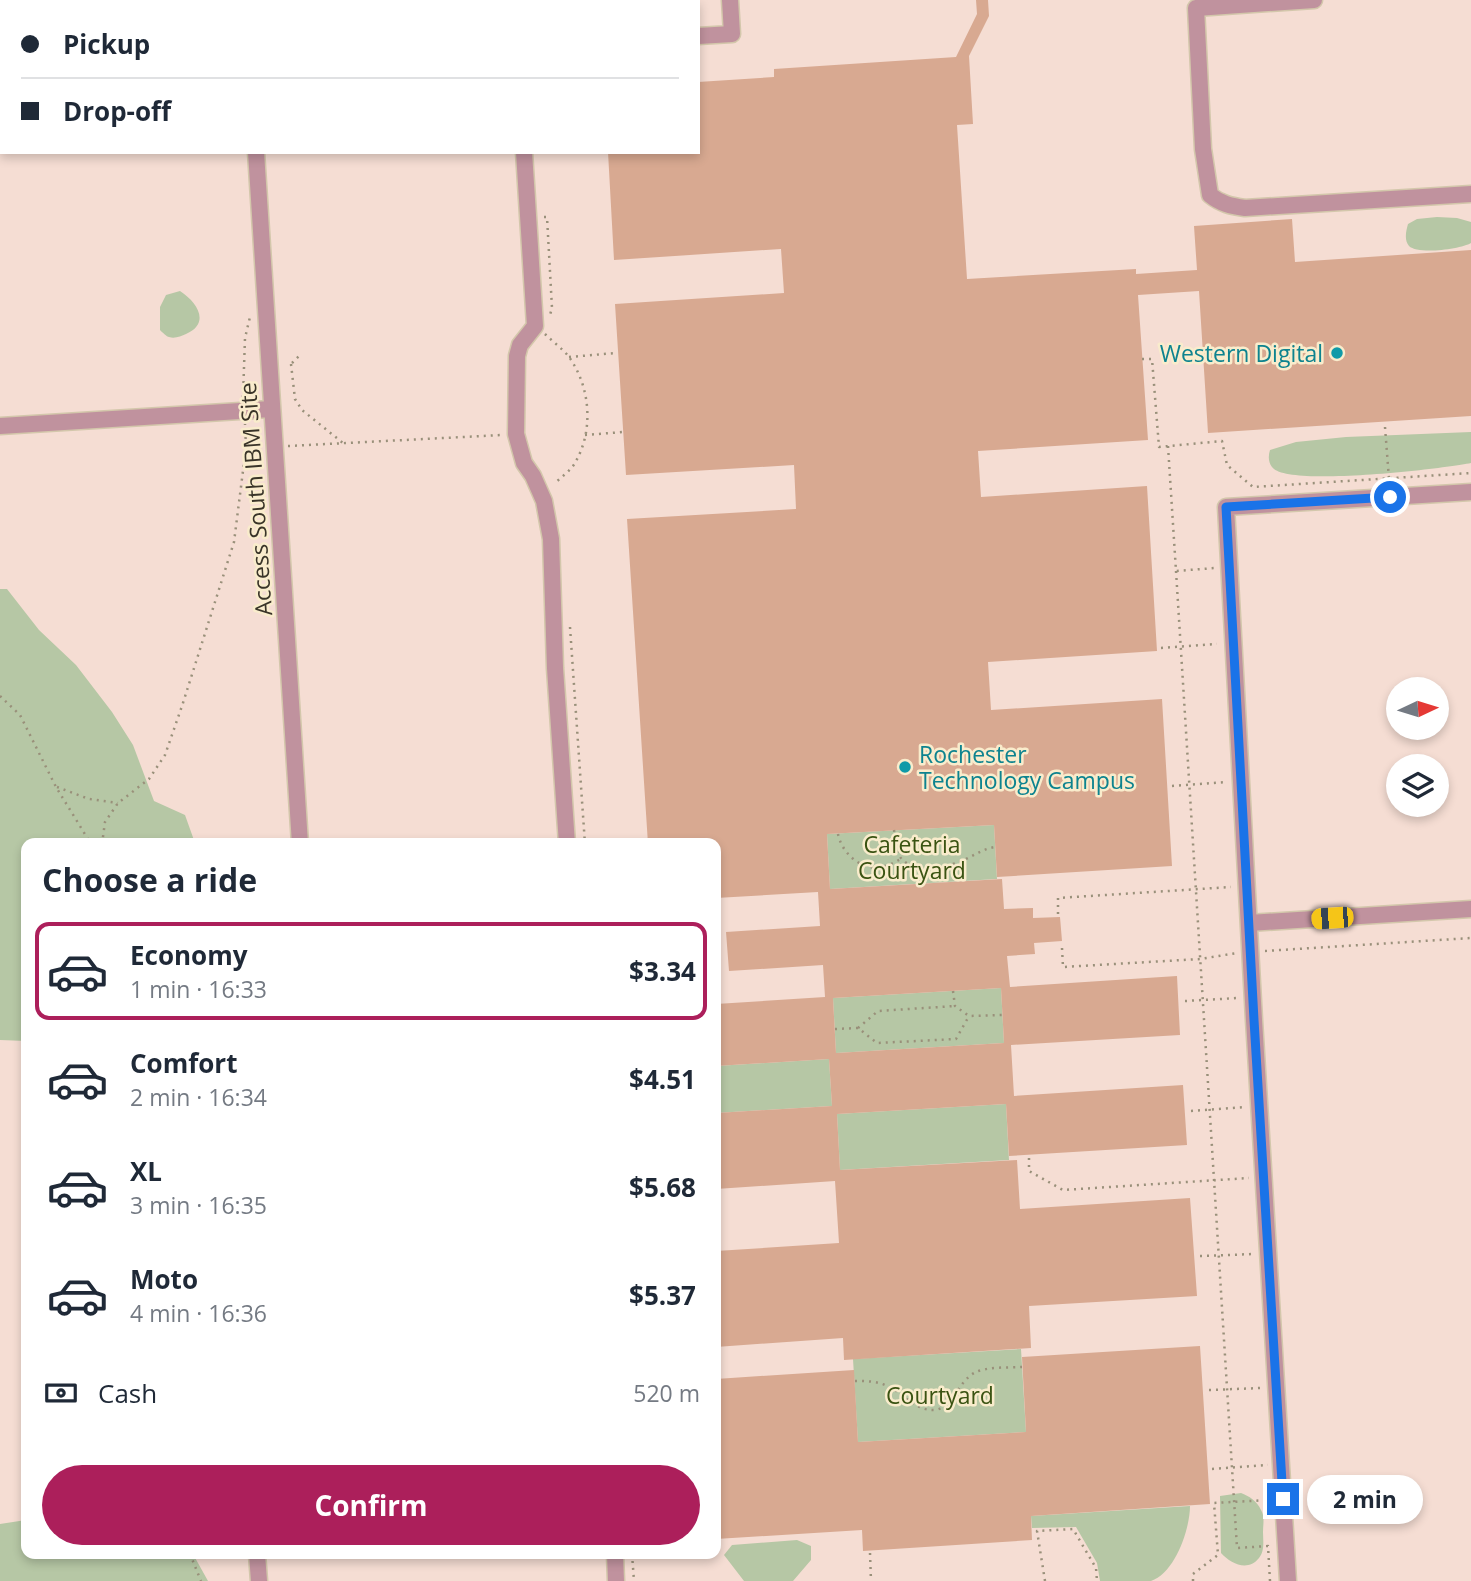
<!DOCTYPE html>
<meta charset="utf-8">
<style>
:root{--surface:#fff;--page:#f2f2f3;--text:#1f2937;--muted:#747a83;--line:#e0e1e3;--accent:#ac1f5b}
body{margin:0;font-family:"Open Sans",sans-serif;background:var(--page);color:var(--text);height:100vh;display:flex;flex-direction:column;font-size:26px;white-space:nowrap}
*{box-sizing:border-box;margin:0}
p{font-size:23px;color:var(--muted)}
.icon{flex:none;width:38px;height:38px;fill:none;stroke:currentColor;stroke-width:2;stroke-linecap:round;stroke-linejoin:round}
.map{position:relative;flex:1;overflow:hidden}
.drawer{position:absolute;left:21px;top:838px;width:700px;height:721px;display:flex;flex-direction:column;background:var(--surface);border-radius:14px;box-shadow:0 4px 10px #0003}
.drawer>*{flex:none}
.hud{position:absolute;left:0px;top:0px;width:700px;height:154px;box-shadow:0 4px 10px #0003;display:grid;align-content:center;height:154px;padding:0 21px;background:var(--surface)}
.needle{width:46px;rotate:86deg}
.controls{position:absolute;left:1386px;top:677px;display:grid;gap:14px}
.controls a{display:grid;place-items:center;width:63px;height:63px;border-radius:50%;background:var(--surface);box-shadow:0 4px 10px #0003;font-size:35px}
.end{position:absolute;width:32px;height:32px;margin:-16px;border:9px solid #1a73e8;background:#fff;box-shadow:0 0 0 4px #fff}
.from{border-radius:50%}
.bubble{position:absolute;height:49px;border-radius:24px;background:var(--surface);box-shadow:0 4px 10px #0003;font-size:23px;font-weight:700;line-height:49px;text-align:center}
.car{position:absolute;width:21px;height:42px;margin:-21px -10px;border-radius:9px;box-shadow:0 0 5px 2px #0007;background:linear-gradient(#f5c518 24%,#345 0 40%,#f5c518 0 76%,#345 0 86%,#f5c518 0)}
.hud b{display:flex;align-items:center;gap:24px;height:66px;font-size:26px}
.hud b+b{border-top:2px solid var(--line)}
.hud i{width:18px;height:18px;background:var(--text)}
ul{padding:0;list-style:none}
li{display:flex;align-items:center;gap:21px;height:98px;margin:0 14px 10px;padding:0 7px;border:4px solid transparent;border-radius:14px}
li div{flex:1}
li b{display:block;font-size:26px}
li em{font-style:normal;font-weight:700}
li.active{border-color:var(--accent)}
li>.icon{width:63px;height:63px;stroke-width:1.5}
h2{padding:0 21px;font-size:32px;line-height:84px}
.pay{display:flex;align-items:center;gap:18px;height:77px;padding:0 21px;font-size:26px}
.pay p{margin-inline-start:auto}
.cta{display:flex;gap:14px;margin-top:auto;padding:14px 21px}
.cta a{flex:1;height:80px;border-radius:42px;background:var(--accent);color:#fff;font-size:28px;font-weight:700;line-height:80px;text-align:center}
.map>svg:first-child{display:block}
.industrial{fill:#f5ddd3;fill-rule:evenodd}
.green{fill:#b6c7a5}
.building{fill:#d8a991;fill-rule:evenodd}
.lines{fill:none;stroke-linecap:round;stroke-linejoin:round}
.minor-casing{stroke:#d3c7ab;stroke-width:19}
.path{stroke:#99907a;stroke-width:2.5;stroke-dasharray:2 5;stroke-linecap:butt}
.minor{stroke:#c0929e;stroke-width:16}
.route{stroke:#1a73e8;stroke-width:9}
.culture-dot{fill:#0f9aa8;stroke:#f9eccc;stroke-width:2.5}
.labels{text-anchor:middle;dominant-baseline:central;stroke-width:5;stroke-linejoin:round;paint-order:stroke}
.culture-label{font-size:23px;fill:#0d838f;stroke:#f9eccc;text-anchor:end}
.street-label{font-size:23px;fill:#393428;stroke:#f9eccc}
.park-label{font-size:23px;fill:#3a5312;stroke:#f9eccc}
</style>
<div class="map">
<svg width="1471" height="1581" viewBox="0 0 1471 1581">
<rect width="100%" height="100%" fill="#f9eccc"/>
<path class="industrial" d="M0 0H1471V1581H0ZM2 2H698V152H2ZM1398 690H1437V728H1398ZM1398 766H1437V805H1398ZM26 844H716V1554H26Z"/>
<path class="green" d="M1437 217 1457 218 1471 222V243C1461 249 1418 255 1409 246 1404 240 1406 231 1408 224L1417 219Z
M180 291C197 302 211 323 186 334 181 336 175 339 169 337 167 337 162 332 160 330V307L166 295Z
M1471 432V463C1441 469 1295 486 1274 469 1268 464 1268 456 1270 450L1296 442 1346 437Z
M0 589H7L39 630 76 665 112 712 133 745 154 801 185 815 195 843 26 844V1041L0 1040Z
M994 825 997 879 830 889 827 834Z
M1001 988 1004 1043 836 1053 833 998Z
M829 1059 832 1106 716 1113V1066Z
M1006 1104 1009 1160 840 1170 837 1114Z
M1021 1349 1026 1432 858 1442 853 1359Z
M1241 1493C1249 1496 1257 1501 1261 1510 1265 1516 1263 1525 1263 1532 1263 1540 1265 1551 1259 1558 1248 1572 1231 1564 1221 1553L1220 1496Z
M1190 1506C1190 1529 1175 1573 1151 1581H1100L1097 1563 1076 1527 1032 1528 1031 1516Z
M26 1520V1554H193L208 1581H0V1524Z
M797 1540 811 1546V1560L793 1581H744L724 1555 732 1545Z"/>
<path class="building" d="M976 0H988L989 16 969 56 973 124 957 125 967 279 1136 269V274L1197 270 1194 226 1292 219 1295 262 1471 250V416L1208 433 1199 291 1138 295 1148 440 978 451 981 497 1147 486 1157 651 988 662 991 710 1162 699 1172 866 997 877 994 825 827 834 830 889 1002 879 1004 909 1033 908V918L1060 917 1062 941 1034 943 1035 954 1007 956 1010 987 1177 976 1180 1035 1011 1045 1014 1096 1183 1085 1187 1145 1009 1156 1006 1104 837 1114 840 1170 1017 1160 1020 1209 1190 1198 1197 1296 1029 1306 1031 1348 844 1360 843 1338 716 1347V1251L839 1243 835 1181 716 1189V1113L832 1106 829 1059 716 1066V1004L825 997 823 965 729 971 726 932 820 926 818 892 716 898V844H648L627 519 796 509 794 465 626 475 615 304 784 293 781 249 614 260 608 152H698V82L774 77V69L956 57 977 14ZM1001 988 1004 1043 836 1053 833 998Z
M1200 1346 1210 1504 1031 1516 1032 1540 863 1551 862 1530 716 1539V1379L854 1370 858 1442 1026 1432 1022 1357Z"/>
<g class="lines">
<g class="minor-casing">
<path id="minor" d="M1314 0 1196 8 1203 149 1210 195C1221 204 1231 206 1245 208L1471 194
M261 2V0
M698 36 732 34 730 0
M256 152 300 844
M524 152 535 326 520 345 517 356 516 434 524 463 533 476 544 501 551 539 555 668 567 844
M0 426 271 409
M1249 923 1471 909
M257 1554 259 1581
M615 1554 616 1581
M1288 1581 1254 1020 1226 507 1471 492"/>
</g>
<path class="path" d="M544 217H547L552 308 550 315
M545 334C553 342 563 349 569 357 590 386 594 429 576 461 572 470 561 477 554 484
M569 357 616 353
M1142 359H1152L1159 447 1222 441 1227 465 1253 487 1471 473
M292 363 299 356
M291 364 295 399 302 410 343 443
M242 389 255 383
M243 397 245 338 250 317
M1385 427 1389 479
M585 435 623 432
M288 446 502 435
M1168 446 1176 571 1215 568
M246 447H260
M1176 571 1237 1548 1268 1546 1270 1581
M570 627 585 844
M1161 648 1217 644
M0 696 20 715 56 787 91 844
M1172 786 1227 782
M57 787 89 799 118 803
M894 830C895 837 895 846 898 853 906 874 943 868 959 862 972 857 982 849 995 847
M838 834C842 854 863 873 885 866 891 865 896 861 901 859
M102 844 105 822 118 803 149 779 165 755 182 706 234 542 246 447 245 424
M1058 914V898L1231 887
M1062 948 1063 967 1200 959 1237 953
M1265 951 1471 938
M953 991 955 1006 969 1016 1003 1015
M1185 1001 1238 998
M858 1028 878 1011 955 1006
M835 1029 858 1028 877 1043 956 1039 969 1016
M1191 1111 1245 1107
M1029 1158V1171L1063 1190 1249 1178
M1200 1256 1254 1254
M855 1381C866 1381 877 1381 887 1386 904 1393 914 1411 935 1410 952 1408 959 1381 974 1373 987 1366 1008 1368 1022 1367
M1209 1390 1261 1388
M1212 1469 1268 1465
M870 1553 871 1581
M190 1554 201 1581
M632 1554 634 1581
M1045 1581 1037 1531 1073 1529 1096 1568 1097 1581
M1193 1581V1574L1218 1555 1214 1503 1268 1500"/>
<use href="#minor" class="minor"/>
</g>
<g class="lines">
<path class="route" d="M1283 1499 1254 1020 1226 507 1390 497"/>
</g>
<g class="culture-dot">
<circle cx="1337" cy="353" r="7"/>
<circle cx="905" cy="767" r="7"/>
</g>
<g class="labels">
<g class="culture-label">
<text x="1323" y="353">Western Digital</text>
<text x="919" y="754" text-anchor="start">Rochester<tspan x="919" dy="26">Technology Campus</tspan></text>
</g>
<g class="street-label">
<text transform="translate(255 499) rotate(-94)">Access South IBM Site</text>
</g>
<g class="park-label">
<text x="912" y="844">Cafeteria<tspan x="912" dy="26">Courtyard</tspan></text>
<text x="940" y="1395">Courtyard</text>
</g>
</g>
</svg>
<div class="controls">
<a><svg class="needle" viewBox="-14 -14 28 28"><path d="M0-13l5 13h-10z" fill="#e53935"/><path d="M0 13l5-13h-10z" fill="#747a83"/></svg></a>
<a><svg class="icon" aria-label="layers" viewBox="0 0 24 24"><path d="M12 4l9 5-9 5-9-5zM3 14l9 5 9-5"/></svg></a>
</div>
<i class="end from" style="left:1390px;top:497px"></i>
<i class="end" style="left:1283px;top:1499px"></i>
<div class="bubble" style="left:1307px;top:1475px;width:116px">2 min</div>
<i class="car" style="left:1332px;top:918px;rotate:266deg"></i>
<div class="hud">
<b><i class="from"></i>Pickup</b>
<b><i></i>Drop-off</b>
</div>
<section class="drawer">
<h2>Choose a ride</h2>
<ul>
<li class="active"><svg class="icon" aria-label="car" viewBox="0 0 24 24"><path d="M5 17H2v-5l4-1 3-4h7l3 4 3 1v5h-3M9 17h6M6 11h13"/><circle cx="7" cy="17" r="2"/><circle cx="17" cy="17" r="2"/></svg><div><b>Economy</b><p>1 min · 16:33</p></div><em>$3.34</em></li>
<li><svg class="icon" aria-label="car" viewBox="0 0 24 24"><path d="M5 17H2v-5l4-1 3-4h7l3 4 3 1v5h-3M9 17h6M6 11h13"/><circle cx="7" cy="17" r="2"/><circle cx="17" cy="17" r="2"/></svg><div><b>Comfort</b><p>2 min · 16:34</p></div><em>$4.51</em></li>
<li><svg class="icon" aria-label="car" viewBox="0 0 24 24"><path d="M5 17H2v-5l4-1 3-4h7l3 4 3 1v5h-3M9 17h6M6 11h13"/><circle cx="7" cy="17" r="2"/><circle cx="17" cy="17" r="2"/></svg><div><b>XL</b><p>3 min · 16:35</p></div><em>$5.68</em></li>
<li><svg class="icon" aria-label="car" viewBox="0 0 24 24"><path d="M5 17H2v-5l4-1 3-4h7l3 4 3 1v5h-3M9 17h6M6 11h13"/><circle cx="7" cy="17" r="2"/><circle cx="17" cy="17" r="2"/></svg><div><b>Moto</b><p>4 min · 16:36</p></div><em>$5.37</em></li>
</ul>
<div class="pay"><svg class="icon" aria-label="cash" viewBox="0 0 24 24"><path d="M3 7h18v10H3z"/><circle cx="12" cy="12" r="2"/></svg>Cash<p>520 m</p></div>
<div class="cta"><a>Confirm</a></div>
</section>
</div>
